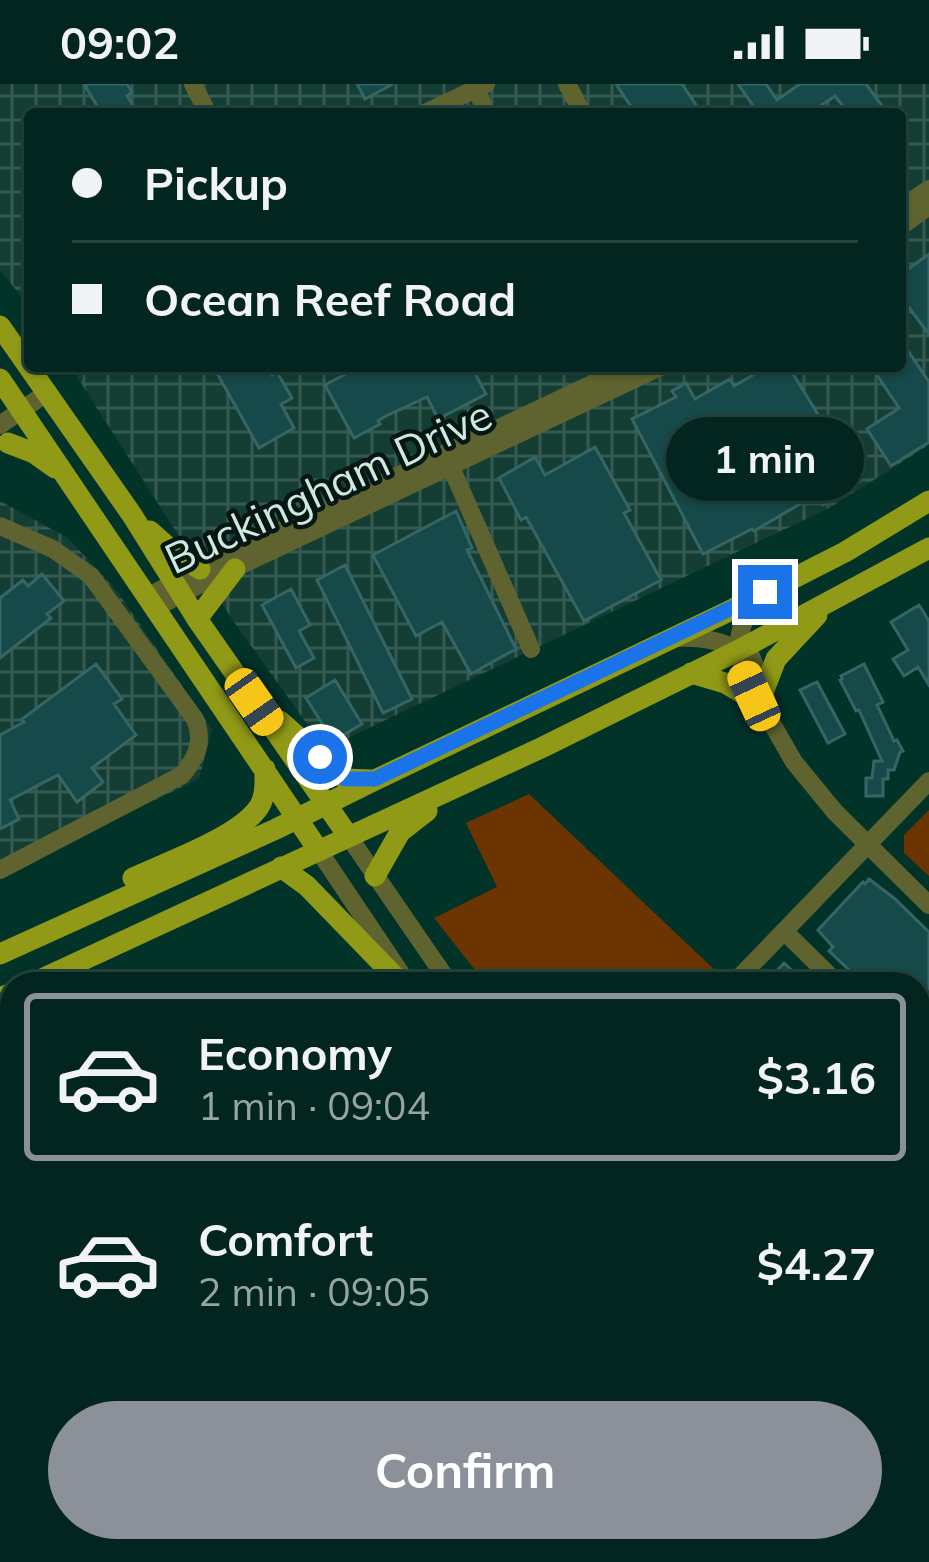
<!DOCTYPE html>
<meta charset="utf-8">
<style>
:root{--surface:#02261f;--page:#0c2e28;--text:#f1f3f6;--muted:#96a5a4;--line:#23433d;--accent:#8c9099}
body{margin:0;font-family:Mulish,sans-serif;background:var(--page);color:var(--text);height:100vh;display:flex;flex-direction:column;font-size:45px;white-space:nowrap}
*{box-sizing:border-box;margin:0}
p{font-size:39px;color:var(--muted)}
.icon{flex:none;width:66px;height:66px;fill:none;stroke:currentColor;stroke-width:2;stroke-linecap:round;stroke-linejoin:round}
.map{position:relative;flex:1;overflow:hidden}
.side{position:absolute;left:0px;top:888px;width:930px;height:591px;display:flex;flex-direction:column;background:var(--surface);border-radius:36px 36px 0 0;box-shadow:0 3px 9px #0004,0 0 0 3px var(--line)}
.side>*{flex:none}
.guide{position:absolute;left:24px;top:24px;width:882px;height:264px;border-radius:12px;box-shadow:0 3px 9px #0004,0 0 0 3px var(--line);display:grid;align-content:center;height:264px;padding:0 48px;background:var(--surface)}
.end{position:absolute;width:54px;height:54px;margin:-27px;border:15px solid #1a73e8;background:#fff;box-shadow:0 0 0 6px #fff}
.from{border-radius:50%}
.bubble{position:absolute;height:84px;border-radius:42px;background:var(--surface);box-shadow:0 3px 9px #0004,0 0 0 3px var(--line);font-size:39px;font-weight:700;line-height:84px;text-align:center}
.car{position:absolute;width:36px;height:72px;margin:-36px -18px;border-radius:15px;box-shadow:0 0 9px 3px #0007;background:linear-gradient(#f5c518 24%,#345 0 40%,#f5c518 0 76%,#345 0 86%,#f5c518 0)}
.guide b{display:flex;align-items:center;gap:42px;height:114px;font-size:45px}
.guide b+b{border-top:3px solid var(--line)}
.guide i{width:30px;height:30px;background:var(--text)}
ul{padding:21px 0 0;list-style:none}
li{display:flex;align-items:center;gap:36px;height:168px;margin:0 24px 18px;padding:0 24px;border:6px solid transparent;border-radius:12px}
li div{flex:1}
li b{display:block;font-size:45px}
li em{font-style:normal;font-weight:700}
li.current{border-color:var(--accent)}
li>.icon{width:108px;height:108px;stroke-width:1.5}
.cta{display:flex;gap:24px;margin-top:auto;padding:24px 48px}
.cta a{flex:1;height:138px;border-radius:72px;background:var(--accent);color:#fff;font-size:48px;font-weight:700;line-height:138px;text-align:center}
.status{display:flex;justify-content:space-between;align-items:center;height:84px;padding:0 60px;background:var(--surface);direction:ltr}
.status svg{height:33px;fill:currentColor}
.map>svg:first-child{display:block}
.industrial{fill:url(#industrial-grid)}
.green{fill:#6c3401}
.building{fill:#164949;stroke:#356665;stroke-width:3}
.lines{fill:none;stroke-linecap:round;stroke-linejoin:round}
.minor{stroke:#5e632f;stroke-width:18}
.major{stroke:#909a17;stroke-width:21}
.route{stroke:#1a73e8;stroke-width:15}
.labels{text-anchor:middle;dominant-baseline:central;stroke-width:9;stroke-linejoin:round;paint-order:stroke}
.street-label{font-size:42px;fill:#d1e8e0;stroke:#051712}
</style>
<div class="status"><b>09:02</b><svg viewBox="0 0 49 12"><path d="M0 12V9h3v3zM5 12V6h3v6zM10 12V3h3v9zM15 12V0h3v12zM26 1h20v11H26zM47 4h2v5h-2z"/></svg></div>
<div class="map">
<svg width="929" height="1478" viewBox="0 0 929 1478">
<defs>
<pattern id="industrial-grid" width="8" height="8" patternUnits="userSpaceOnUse" patternTransform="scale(3)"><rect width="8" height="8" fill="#143e34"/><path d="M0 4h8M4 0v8" fill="none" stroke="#355a51"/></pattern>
</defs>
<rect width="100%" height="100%" fill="#023329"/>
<path class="industrial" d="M0 0H929V361L831 423 325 665 234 538 70 282H900V30H30V224L0 186Z
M0 417 68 454 117 507 212 645 199 695 0 791Z"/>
<path class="green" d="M529 710 720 891 711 900H486L434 834 497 803 466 739Z
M929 726V792L904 769V751Z"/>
<path class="building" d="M84 0H127L132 8 127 12 139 30H102Z
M357 0H393L365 15Z
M616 0H682L702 30H636Z
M738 0H766L777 16 800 0H866L888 30H849L835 12 808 30H759Z
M929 170V250L900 212V191Z
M900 255 929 298V358L891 382 867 345 899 324 871 282H900Z
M213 282H268L272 291 277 288 292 314 281 320 294 344 259 364Z
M353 282H471L486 310 438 335 427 313 386 332 378 337 380 340 354 354 325 301 355 285Z
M747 282H788L860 398 823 421 817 410 754 447 752 445 703 470 632 335 676 313 672 307 686 299 695 315 730 295 734 302 753 291Z
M595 363 630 426 624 429 661 496 584 537 526 433 521 436 499 394 535 373 545 391Z
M456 427 472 464 467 466 516 565 471 590 442 538 416 552 373 471Z
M345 481 412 615 383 629 317 496Z
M42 490 64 517 47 530 51 534 0 574V514L23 496 28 502Z
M291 505 310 541 299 547 314 574 296 584 262 521Z
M919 521 929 537V601L918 583 904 592 893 575 908 566 891 538Z
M96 580 122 615 114 620 136 651 92 684 103 698 77 718 58 691 10 716 19 735 0 745V651L24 638 22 635Z
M864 580 883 618 877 621 894 657 897 656 903 667 900 668 894 686H888V695H883V712H866V694H872L874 677H882L859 626 856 627 840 596 842 595 841 592Z
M335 596 362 640 333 657 306 614Z
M817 598 845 650 828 659 800 606Z
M869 795 895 815 929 848V962L918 951V900H864L829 867 833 863 818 846 863 798 865 800Z
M784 879 806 900H764Z
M929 1077V1148L918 1143V1092Z"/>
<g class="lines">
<path class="minor" d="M193 0 208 30
M567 0 583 30
M476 5 487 30
M423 30 486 0
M900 125 929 105
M900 143 929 122
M0 341 48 308
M451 383 531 565
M0 442 53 465 91 492 195 635C204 658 197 673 182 691L0 786
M147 513 200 485 630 282
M155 525 180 510 662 282
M676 554C705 552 725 558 751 572L764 606 771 638 794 678 835 728 929 821
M754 612C736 572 729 547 762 512
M349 753 450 900
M319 767 402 891
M784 847 838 900
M733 900 929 697
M918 976 929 987
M918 1061 929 1045
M918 1174 929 1176
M918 1199 929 1201
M179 1478 189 1467"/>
<path class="major" d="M0 242 132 431 197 535 349 753
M0 295 319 767
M8 359 34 369 55 384
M150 447 177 471 200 485
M197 535 235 485
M691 589 725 599 761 620
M764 606 776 575 817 531
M280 637 345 695 370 696
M281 783 307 802 402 900
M375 792 400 748 427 727
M133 794C167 778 239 753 259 723 266 712 265 698 265 685
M0 870 276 745 375 696 725 529 845 468 929 417
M31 900 543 663 739 566 929 464
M0 914 12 909"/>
</g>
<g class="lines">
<path class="route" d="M320 673 345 695H375L765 508"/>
</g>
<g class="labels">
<g class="street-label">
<text transform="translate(328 402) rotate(-25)">Buckingham Drive</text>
</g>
</g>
</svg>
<i class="end from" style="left:320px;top:673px"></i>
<i class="end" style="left:765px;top:508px"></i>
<div class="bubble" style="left:666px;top:333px;width:198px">1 min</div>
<i class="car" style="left:754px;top:612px;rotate:335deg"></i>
<i class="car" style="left:254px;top:618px;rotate:145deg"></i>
<div class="guide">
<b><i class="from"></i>Pickup</b>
<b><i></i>Ocean Reef Road</b>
</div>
<section class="side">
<ul>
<li class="current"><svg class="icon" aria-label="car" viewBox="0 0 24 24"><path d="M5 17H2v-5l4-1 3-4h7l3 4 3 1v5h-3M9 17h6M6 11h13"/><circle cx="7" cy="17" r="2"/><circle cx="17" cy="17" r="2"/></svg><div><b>Economy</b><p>1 min · 09:04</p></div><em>$3.16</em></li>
<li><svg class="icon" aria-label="car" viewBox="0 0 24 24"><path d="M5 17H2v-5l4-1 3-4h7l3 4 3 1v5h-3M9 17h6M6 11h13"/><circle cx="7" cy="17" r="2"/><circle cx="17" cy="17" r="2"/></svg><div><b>Comfort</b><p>2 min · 09:05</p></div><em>$4.27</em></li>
</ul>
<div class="cta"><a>Confirm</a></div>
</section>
</div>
